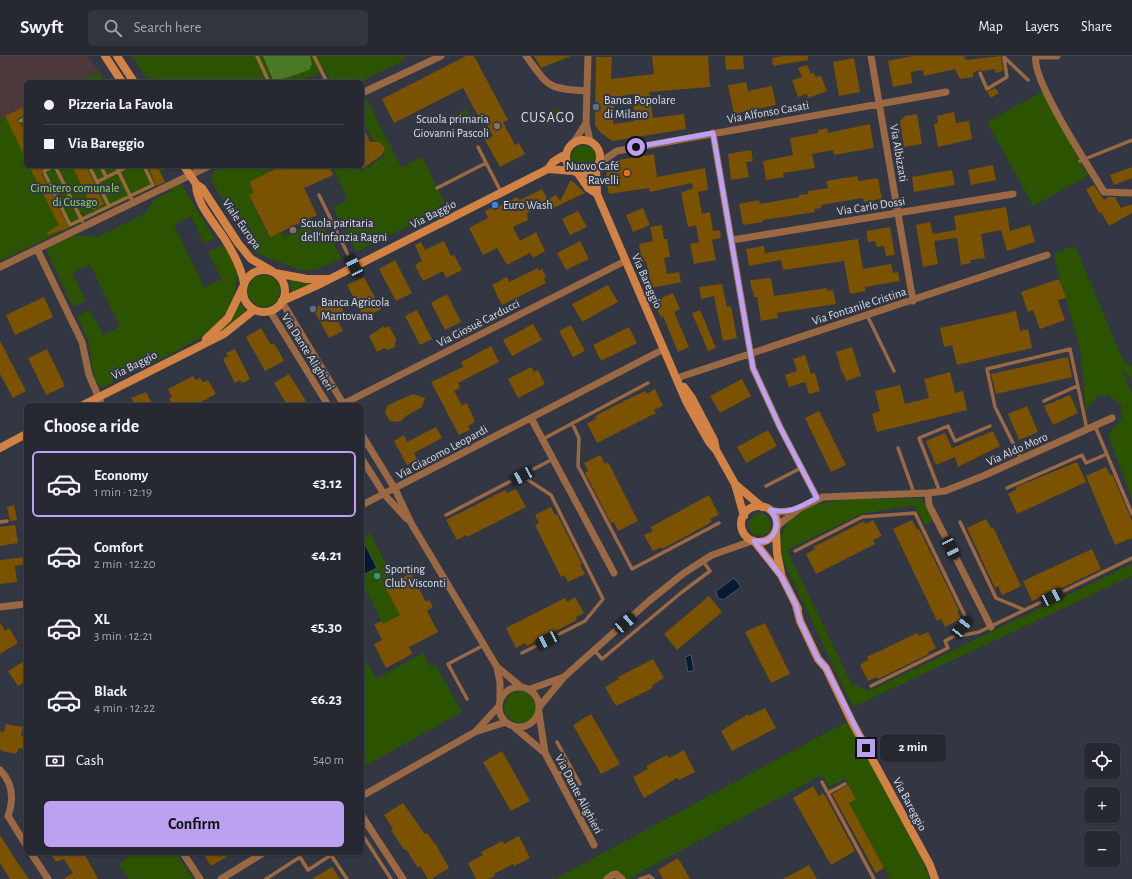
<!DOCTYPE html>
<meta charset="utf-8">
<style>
:root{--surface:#262932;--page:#32353e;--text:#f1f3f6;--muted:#a4a6ac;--line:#42454d;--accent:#bca0f2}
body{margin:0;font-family:"Alegreya Sans",sans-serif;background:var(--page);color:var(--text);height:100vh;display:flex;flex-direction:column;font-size:15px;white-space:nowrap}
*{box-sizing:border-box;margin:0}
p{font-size:13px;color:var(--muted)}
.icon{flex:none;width:22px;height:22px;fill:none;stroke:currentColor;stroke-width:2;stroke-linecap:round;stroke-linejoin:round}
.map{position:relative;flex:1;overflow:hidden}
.details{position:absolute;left:24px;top:347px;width:340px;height:452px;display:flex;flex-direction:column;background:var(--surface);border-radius:6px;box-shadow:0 1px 3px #0004,0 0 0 1px var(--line)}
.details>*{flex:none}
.guide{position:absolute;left:24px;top:24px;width:340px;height:88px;border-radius:6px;box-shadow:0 1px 3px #0004,0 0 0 1px var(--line);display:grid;align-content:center;height:88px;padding:0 20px;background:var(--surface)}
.buttons{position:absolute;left:1084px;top:687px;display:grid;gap:8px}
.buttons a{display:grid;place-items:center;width:36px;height:36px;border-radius:6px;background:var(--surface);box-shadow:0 1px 3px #0004,0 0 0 1px var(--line);font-size:20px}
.end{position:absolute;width:18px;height:18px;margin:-9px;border:5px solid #bca0f2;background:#111;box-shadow:0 0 0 2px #111}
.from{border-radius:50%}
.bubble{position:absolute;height:28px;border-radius:6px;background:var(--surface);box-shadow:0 1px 3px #0004,0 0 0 1px var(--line);font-size:13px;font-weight:700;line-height:28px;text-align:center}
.car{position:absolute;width:12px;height:24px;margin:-12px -6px;border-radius:5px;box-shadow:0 0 3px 1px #0007;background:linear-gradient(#222 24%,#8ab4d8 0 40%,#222 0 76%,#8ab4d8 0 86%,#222 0)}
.guide b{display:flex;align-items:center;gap:14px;height:38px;font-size:15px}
.guide b+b{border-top:1px solid var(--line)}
.guide i{width:10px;height:10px;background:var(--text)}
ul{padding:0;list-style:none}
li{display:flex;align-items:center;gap:12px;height:66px;margin:0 8px 6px;padding:0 12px;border:2px solid transparent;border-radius:6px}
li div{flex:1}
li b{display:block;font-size:15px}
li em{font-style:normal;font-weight:700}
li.on{border-color:var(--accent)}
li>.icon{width:36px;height:36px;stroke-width:1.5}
h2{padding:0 20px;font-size:18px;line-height:48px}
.pay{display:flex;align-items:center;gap:10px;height:44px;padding:0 20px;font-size:15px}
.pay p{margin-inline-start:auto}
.primary-button{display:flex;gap:8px;margin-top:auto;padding:8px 20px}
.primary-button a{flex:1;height:46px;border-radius:6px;background:var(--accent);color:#111;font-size:16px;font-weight:700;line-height:46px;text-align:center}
header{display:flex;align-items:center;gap:24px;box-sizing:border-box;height:56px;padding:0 20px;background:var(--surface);border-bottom:1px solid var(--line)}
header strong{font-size:19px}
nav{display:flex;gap:22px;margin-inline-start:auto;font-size:14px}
.search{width:280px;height:36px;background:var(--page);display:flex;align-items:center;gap:10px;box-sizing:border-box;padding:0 14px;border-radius:6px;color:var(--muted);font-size:15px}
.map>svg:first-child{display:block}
.commercial{fill:#4d383c}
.green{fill:#2c5300}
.forest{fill:#4b7824}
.water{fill:#061b31;stroke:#465667}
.building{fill:#7a5200;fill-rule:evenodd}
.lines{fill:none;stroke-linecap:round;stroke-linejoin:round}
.lane{stroke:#9b6844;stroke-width:3.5}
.street{stroke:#9b6844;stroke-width:7}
.secondary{stroke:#d38245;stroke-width:8}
.route{stroke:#bca0f2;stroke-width:5}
.service-dot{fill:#5c6f8a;stroke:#323743;stroke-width:1.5}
.education-dot{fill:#8d6e63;stroke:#323743;stroke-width:1.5}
.food-dot{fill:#e8710a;stroke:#323743;stroke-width:1.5}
.shop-dot{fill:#3f7fe0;stroke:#323743;stroke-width:1.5}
.leisure-dot{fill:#2e9e5b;stroke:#323743;stroke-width:1.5}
.labels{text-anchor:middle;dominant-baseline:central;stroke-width:4;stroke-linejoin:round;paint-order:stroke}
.poi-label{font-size:12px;fill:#dadee6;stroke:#323743;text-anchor:start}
.street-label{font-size:12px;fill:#dadee6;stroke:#323743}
.park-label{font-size:12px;fill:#97d568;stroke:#323743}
.quarter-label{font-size:14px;letter-spacing:1px;fill:#dadee6;stroke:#323743}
</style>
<header>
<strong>Swyft</strong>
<div class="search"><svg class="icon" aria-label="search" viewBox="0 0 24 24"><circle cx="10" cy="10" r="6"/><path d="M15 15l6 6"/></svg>Search here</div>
<nav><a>Map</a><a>Layers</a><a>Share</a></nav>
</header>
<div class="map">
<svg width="1132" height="823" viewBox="0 0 1132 823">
<rect width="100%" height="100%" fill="#323743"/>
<path class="commercial" d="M0 0H88L99 16 77 26H26V50L0 63Z"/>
<path class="green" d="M132 0H403L404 4 360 26H331L325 14 300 26H149Z
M99 16 104 26H77Z
M1042 36 1088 120 1033 150 987 66Z
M366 42 401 111 422 101 447 151 356 196 333 151 348 144 332 110H357L362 116 385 99 383 96V88L380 86H374L365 68 362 70V44Z
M26 50V110H164L166 113 160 116 165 126 0 205V63Z
M466 53 472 62 462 67 457 58Z
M558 53 561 54 565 61 561 66 558 67 552 64 551 60 554 54Z
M571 101a12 12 0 1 1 24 0a12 12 0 1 1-24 0Z
M223 110H267L270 115 249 126 254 137 249 140 269 181 281 176 284 181 320 163 342 203 314 214 303 215 255 197 211 124 215 114Z
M181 128 214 182 204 188 191 160 174 169 204 231 222 223 208 196 223 189C228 197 234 205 237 213 238 220 236 228 235 234 226 274 186 290 153 307L151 304 112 323 113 327 102 332 94 323 89 286 77 260 90 254 103 279 120 271 90 208 72 217 86 245 73 251 46 193 76 179 97 181 146 157 153 144 171 135V132Z
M1075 190 1122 302 1132 311V323L1122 314 1132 338V443L1108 379 1122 362 1121 349 1109 339 1097 341 1086 354 1080 292 1055 205V197Z
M248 235a16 16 0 1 1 32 0a16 16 0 1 1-32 0Z
M289 222 300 227H315L292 237Z
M239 247 247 257 216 279 230 266Z
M289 267 288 271 330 337 329 338 286 272 282 270Z
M921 442 933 465 925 469 914 449 861 458 787 494 851 627 869 635 1132 508V520L853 651 781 500C775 446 829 444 869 443 886 443 903 442 921 442Z
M761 457 768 461 771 471 768 477 758 480 751 477 748 467 754 459Z
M370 477 395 526 385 531 400 559 383 568 368 537 362 540V481Z
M362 597 376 623 423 597 430 610 435 608 462 656 362 712Z
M504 651a16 16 0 1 1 32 0a16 16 0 1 1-32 0Z
M848 665 921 800 930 823H890L849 747 856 743 845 723 829 731 822 719 628 823H555Z
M135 797H176L193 823H129L119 808Z"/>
<path class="forest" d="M263 0H310L312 8 309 14 274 26Z"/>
<path class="water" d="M365 488 377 512 363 519 362 489Z
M734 522 741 531 723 544 718 542 716 535Z
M691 599 694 614 688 616 685 601Z"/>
<path class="building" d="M466 0H474L508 64 503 66 515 89 519 87 525 98 500 111 485 84 493 80 485 65 482 67 463 32 394 67 382 43Z
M534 0H571L541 12Z
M652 0H708L710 31 649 36 653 62 684 58 686 73 612 85 599 75 595 69 596 1H612L611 23 654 18ZM633 38 635 65 613 68 614 41Z
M725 0H743L744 13 726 14Z
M782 0H808V4L773 10 772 2Z
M912 0H964L966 4 1001 0 1003 15 995 17V13L983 15 979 14 973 17V21L960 23 955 13 924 20 923 14 911 16 912 27 893 31 888 5Z
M854 2 860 36 839 40 833 6Z
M807 9 811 18 814 17 816 21 821 20 827 35 808 42 807 38 798 41 792 24 802 21 798 12Z
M746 26 748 35 772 30 776 49 734 58 728 29Z
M995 32 999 37 991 42 987 36Z
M26 50V59L18 62 17 65 19 68H21L26 77V103L5 60Z
M954 56 956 67 969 65 972 83 938 91 934 68 938 67 937 60Z
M917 58 922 88 904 91 900 65 905 60Z
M870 68 874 92 834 99 833 94 812 98 815 112 783 117 784 121 766 124 763 105 793 99 790 82 818 77V74L827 72 828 77Z
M362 69 370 86H380L385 92 382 99 362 113Z
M751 94 753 105 746 106 749 121 731 124 728 98Z
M654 98 657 121 705 112 708 134 698 136 702 158 710 156 713 175 720 174 721 182 712 184 716 204 694 208 690 188 699 186 696 169 688 171 681 137 693 132 692 127 650 136 649 132 609 138 605 121 612 107 618 104Z
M993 109 996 124 971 129 968 114Z
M29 110H42V119L69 172 48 179 47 177 59 169Z
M72 110H86L104 148 93 154Z
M148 110H157L165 126 156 130Z
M281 110H329L333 119 304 132 317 159 270 181 249 139 254 137 249 126Z
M1132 111V122L1114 129 1110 119Z
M952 114 955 129 914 136 912 121Z
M857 120 859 125 878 122 882 143 864 146 863 142 821 149V152L814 153 815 156 763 164V166L743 169 739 148 759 144 760 148 799 141V139L808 138V135L828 132 826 125Z
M571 124 585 137 553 152 548 143 556 139 560 145Z
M1094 129 1104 144 1108 141H1115L1121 152 1132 148V157L1109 170 1101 156 1099 157 1086 133Z
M542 133 548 144 527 157 528 164 513 171 520 185 536 176 545 195 533 202 530 197 507 209 497 192 483 199 469 172 488 162 485 155 499 148 500 150 517 141 520 144Z
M1006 151 1010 175 1030 169 1035 186 1007 195 1001 174 981 178 985 202 970 204 971 207 961 209 957 182 934 185 938 208 923 211 916 169 930 166 933 178 956 174 954 160Z
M643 152 650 169 633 176 626 159Z
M578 155 587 171 570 179 562 163Z
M662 169 664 183H667L670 201 664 202 667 218 679 216 681 226 652 232 646 205 642 206 639 188 653 185 650 171Z
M890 171 895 199 886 200 884 190 877 191 875 185 868 186 866 175Z
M858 183 863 213 891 208 893 217 898 216 900 225 865 231 866 235 850 238 844 205 783 214 781 204 749 210 746 193 764 190 765 197Z
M444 185 451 200 454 199 462 214 446 222 443 215 423 225 415 209 422 205 415 189 421 186 425 194Z
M580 185 589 203 566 214 557 197Z
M395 204 412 237 396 245 379 213Z
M538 212 539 215 542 213 546 221 544 223 546 227 502 249 492 229 507 221 509 226Z
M364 221 381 253 364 262 347 229Z
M771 222 774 240 827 232V235L833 234 836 248 777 257 778 262 761 265 757 241H754L753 234 752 235 750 224Z
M1059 223 1066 242 1058 244 1065 264 1040 273 1033 254 1028 256 1021 236Z
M722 228 727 251 731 250 737 282 723 285 714 240 701 243 699 231Z
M608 229 618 246 582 266 572 248Z
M673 237 680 253 674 256 689 291 678 296 663 260 661 261 656 251H658L655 245Z
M447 238 461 266 445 274 431 247Z
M44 241 53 261 15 279 6 259Z
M337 241 346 260 338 265 343 275 329 282 313 253Z
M417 254 432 283 420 289 405 260Z
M700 254 716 292 708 295 692 257Z
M1016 255 1020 275 1028 273 1032 292 957 309 952 289 944 291 940 272Z
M533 268 542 284 512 300 503 284Z
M571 269 585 295 573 301 559 275Z
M384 270 385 272 389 270 396 283 395 291 388 294 384 292 377 296 369 280Z
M629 271 637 287 601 305 593 289Z
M261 272 271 289 274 287 284 305 265 315 246 281Z
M0 285 26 335 13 342 0 318Z
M491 290 499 306 458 327 460 332 454 335 462 349 467 347 475 366 468 370 470 374 459 379 431 326 463 311 461 306Z
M852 291 861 320 846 325 843 317H842L836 296Z
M47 293 65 330 46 339 28 302Z
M235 293 250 323 242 327 240 324 235 327 223 303 228 300 226 297Z
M805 299 811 318 815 317 820 335 809 338 805 326 789 331 785 319 797 315 793 303Z
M1068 301 1072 321 996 338 991 318Z
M531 311 534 316 538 314 545 328 518 342 508 323Z
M950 316 955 337 963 335 967 354 877 376 872 358 880 355 875 335 900 329 905 348 929 342 924 323Z
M289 318 306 345 300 349H287L274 327Z
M193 320 196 324 200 322 203 326 208 324 216 338 195 349H172L169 342 172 341 168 333Z
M742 323 751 340 720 357 710 340Z
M655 333 663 350 654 354 656 357 597 387 587 367 596 363 595 360 626 344 645 335 647 338Z
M146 336 153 349H135L131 342Z
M413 338 425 342 422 351 406 360 401 365 394 366 389 364 385 356 388 349Z
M1070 339 1078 357 1053 369 1044 350Z
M1027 350 1038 376 1019 384 1008 358Z
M819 355 846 409 831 416 805 362Z
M436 371 442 382 414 397 417 403 407 409 394 385 404 379 407 386Z
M768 374 777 390 746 407 737 391Z
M993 375 1000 390 958 411 955 401 936 409 926 385 945 377 952 392Z
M600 399 605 408 608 406 638 465 618 475 614 466 611 467 585 417 588 415 584 407Z
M1077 406 1086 426 1017 458 1008 438 1017 433 1016 431Z
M1106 411 1110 419 1112 418 1132 465V482L1115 489 1086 420Z
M516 433 526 451 467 481 466 479 457 484 446 464 505 434 507 437Z
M709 439 719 459 710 463 712 466 681 483 662 493 661 491 653 495 644 479 653 475 651 471Z
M14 449 17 464 10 465 7 451Z
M551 451 555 459 557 458 582 508 580 509 585 518 568 526 564 519 561 521 535 469 539 467 535 459Z
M986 463 991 472 993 471 1021 530 1002 539 998 530 995 532 967 472Z
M873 464 882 480 873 484 875 488 816 518 806 498 815 493 813 491 845 475 864 465 865 468Z
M912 464 917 473H919L959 554 957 555 961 563 945 571 941 563 937 565 893 473Z
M15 469 18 487 0 490V471Z
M1092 493 1101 513 1041 542 1040 541 1032 545 1023 525Z
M26 501V508L15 510 17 526 0 528V504Z
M411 517 426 546 429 544 433 551 427 555 438 576 409 591 412 598 386 612 374 588 382 584 374 568 382 565 383 568 400 559 385 531Z
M709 540 722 556 677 594 664 578Z
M575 541 584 557 576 561 577 564 527 590 525 587 516 592 506 572 565 542 567 546Z
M0 566 5 575 9 572 18 587 0 598Z
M765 567 790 618 771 627 745 576Z
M928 576 936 592 928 596 929 598 878 623 877 621 868 625 860 609 868 604 867 601 917 577 919 580Z
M653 603 664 622 651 630 653 632 616 650 605 631 619 623 618 621Z
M26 604V625L18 630 8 615Z
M765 652 776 672 732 695 721 675 748 658 749 660Z
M591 658 620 708 601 718 573 669Z
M6 668 23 671 21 680H26L25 693 19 692 16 698 2 695 0 693V675L4 676Z
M684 694 695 716 679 724 677 722 644 742 633 721 648 713 646 710 667 699 669 702Z
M502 695 530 745 511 755 483 706Z
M848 729 856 743 849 747 884 812 876 817 832 738Z
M813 730 819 740 823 737 826 741 855 795 831 809 793 742Z
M403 747 425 778 427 777 434 787H435L449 812 431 823H428L420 810 418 812 406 793 404 794 391 774 393 773 384 759Z
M0 779 17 806 29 823H10L0 807Z
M519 780 530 802 514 810 513 808 494 818 495 820 489 823H476L468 807 483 799 481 796 502 785 504 788Z
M50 797H84L98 823H63L73 817 64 803 56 806Z
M203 797H233L211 810Z
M678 802 690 823H663L658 814Z
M809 809 817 823H783Z
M332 811 340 823H312Z"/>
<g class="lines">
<path class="lane" d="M257 0 269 26
M314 0 327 26
M1004 1 1028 24
M980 17 987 33 1007 21 1004 2
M20 65 26 62
M478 91 501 136
M1080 105 1132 84
M55 110 82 165
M89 110 109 150
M101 110 106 121
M116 110 133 146
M44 115 54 110
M45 118 70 169 153 129 144 110
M97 126 129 110
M437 132 486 107
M319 139 354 211
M867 259 894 315
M1044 345 1077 330
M572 367 579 382 578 410 632 513 719 467
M1095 370 1132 458
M543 383 648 327
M898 392 914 437
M1021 403 995 351 987 313 1070 293 1087 373
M522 420 551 439 603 543 585 565 522 597
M766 430 801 412
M1007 432 1082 399 1086 407 1107 398
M940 436 919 382 948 370 955 385 990 370
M446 459 553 403
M0 466 7 465
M960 466 996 542 1025 554
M795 495 862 461 915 457 967 564 956 579
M594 594 602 603 682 536 710 515 703 505
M871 630 948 592 945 585 956 579H964L979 576 1132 502
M467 643 448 608 484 589
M557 686 580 728
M556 719 571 711
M822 726 874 823
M828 737 845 728
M362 778 391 823
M266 823 300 801 308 814 331 799 347 823
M640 823 649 820 653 823"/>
<path class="street" d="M526 0C550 32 546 32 587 35
M588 0 586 67 590 85
M871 0 913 245
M1036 0C1030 22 1091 114 1104 136L1132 137
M1038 0H1057
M362 37 441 0
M713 77 753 312 780 371 817 442
M574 86 586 67
M598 108 617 95 946 36
M732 184 1013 138
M37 193 82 286 89 319 102 349
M0 211 209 110
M282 246 344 349
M270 255 328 349
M677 322 1047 199
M341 349 625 205
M531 362 614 517
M362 379 395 433 411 467 497 611 520 630
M362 403 384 438 407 463
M928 437 929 449 991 571
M362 449 664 293
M770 454 779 456 796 454
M777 470 800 452 823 441 928 437 945 435 983 420 1112 362
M0 551 26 548
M497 611 500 627V644
M499 651a20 20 0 1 1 40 0a20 20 0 1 1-40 0Z
M530 633 564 621
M540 650 564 621 649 545 684 517 712 499 752 485
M539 657 545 697 594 789
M513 670 545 697
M476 675 499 650
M0 714C13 727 14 743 8 760
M362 740 475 676 506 666
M8 760 26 789
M362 760 403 823
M31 797 48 823
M183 797 200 823
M221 823 263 797
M607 823 612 819 616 818 622 823"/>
<path class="secondary" d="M105 0 122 26
M117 0 134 26
M566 101a17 17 0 1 1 34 0a17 17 0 1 1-34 0Z
M184 110 196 128 202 132 238 187 251 203 272 215
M596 111 597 138 686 345 709 386 716 394
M548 113 574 115
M577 116 588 132 597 138
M196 128C196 148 214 166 224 182 233 196 241 211 244 227
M243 235a21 21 0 1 1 42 0a21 21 0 1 1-42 0Z
M275 217 307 223H327
M282 245 320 228 548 113 553 106 566 98
M206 283 228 262 243 231
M684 331 692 342 714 384 716 394 735 428 744 460
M83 349 224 278 254 254
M0 392 26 378
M735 428 762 451
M741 468a18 18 0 1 1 36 0a18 18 0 1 1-36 0Z
M776 475 777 497 781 517
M754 485 781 519 798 553
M796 549 800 565 818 603 826 612 852 666 930 809 935 823"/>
</g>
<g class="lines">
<path class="route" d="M636 91 713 77 753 312 780 371 817 442C799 451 791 458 770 454 780 465 778 478 766 485H754L781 520 796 549 800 565 818 603 826 612 866 692"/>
</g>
<g class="service-dot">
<circle cx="596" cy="51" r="4"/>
<circle cx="313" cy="253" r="4"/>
</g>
<g class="education-dot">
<circle cx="497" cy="70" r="4"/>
<circle cx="293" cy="174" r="4"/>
</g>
<circle class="food-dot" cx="627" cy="117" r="4"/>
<circle class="shop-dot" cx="495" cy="149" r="4"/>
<circle class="leisure-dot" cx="377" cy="520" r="4"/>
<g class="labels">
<g class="poi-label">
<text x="604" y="44">Banca Popolare<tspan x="604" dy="14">di Milano</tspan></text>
<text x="489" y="63" text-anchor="end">Scuola primaria<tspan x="489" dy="14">Giovanni Pascoli</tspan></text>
<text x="619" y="110" text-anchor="end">Nuovo Café<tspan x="619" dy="14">Ravelli</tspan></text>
<text x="503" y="149">Euro Wash</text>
<text x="301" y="167">Scuola paritaria<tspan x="301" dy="14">dell'Infanzia Ragni</tspan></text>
<text x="321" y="246">Banca Agricola<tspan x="321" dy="14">Mantovana</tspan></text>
<text x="385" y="513">Sporting<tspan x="385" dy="14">Club Visconti</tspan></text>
</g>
<g class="street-label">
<text transform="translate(768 56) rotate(-10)">Via Alfonso Casati</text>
<text transform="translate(899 97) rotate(80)">Via Albizzati</text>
<text transform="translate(871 150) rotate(-9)">Via Carlo Dossi</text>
<text transform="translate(433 158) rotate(-27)">Via Baggio</text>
<text transform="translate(242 168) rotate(55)">Viale Europa</text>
<text transform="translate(647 225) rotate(66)">Via Bareggio</text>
<text transform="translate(859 250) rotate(-18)">Via Fontanile Cristina</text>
<text transform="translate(478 267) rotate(-27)">Via Giosuè Carducci</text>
<text transform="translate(308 296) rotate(58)">Via Dante Alighieri</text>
<text transform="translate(134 309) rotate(-27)">Via Baggio</text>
<text transform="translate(1017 393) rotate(-24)">Via Aldo Moro</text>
<text transform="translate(442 396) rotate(-28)">Via Giacomo Leopardi</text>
<text transform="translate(579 738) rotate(62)">Via Dante Alighieri</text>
<text transform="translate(910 748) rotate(62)">Via Bareggio</text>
</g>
<g class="park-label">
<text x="75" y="132">Cimitero comunale<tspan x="75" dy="14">di Cusago</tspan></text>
</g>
<g class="quarter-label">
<text x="548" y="62">CUSAGO</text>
</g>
</g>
</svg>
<div class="buttons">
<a><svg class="icon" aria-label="locate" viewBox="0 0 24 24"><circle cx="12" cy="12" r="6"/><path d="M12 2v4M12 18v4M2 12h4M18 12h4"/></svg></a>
<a>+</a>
<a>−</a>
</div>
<i class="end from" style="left:636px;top:91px"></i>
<i class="end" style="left:866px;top:692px"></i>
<div class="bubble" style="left:880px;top:678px;width:66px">2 min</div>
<i class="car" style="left:354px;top:210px;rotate:333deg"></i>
<i class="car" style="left:522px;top:420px;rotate:242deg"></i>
<i class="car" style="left:951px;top:492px;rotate:153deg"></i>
<i class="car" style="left:1052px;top:541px;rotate:64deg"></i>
<i class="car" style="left:625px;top:567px;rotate:49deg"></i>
<i class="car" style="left:962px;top:571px;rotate:38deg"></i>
<i class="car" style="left:547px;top:584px;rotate:243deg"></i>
<div class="guide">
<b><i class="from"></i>Pizzeria La Favola</b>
<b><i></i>Via Bareggio</b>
</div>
<section class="details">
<h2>Choose a ride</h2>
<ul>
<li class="on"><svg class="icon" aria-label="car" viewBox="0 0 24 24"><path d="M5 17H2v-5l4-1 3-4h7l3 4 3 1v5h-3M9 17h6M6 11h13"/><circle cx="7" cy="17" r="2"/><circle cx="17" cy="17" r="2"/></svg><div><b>Economy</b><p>1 min · 12:19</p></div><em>€3.12</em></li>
<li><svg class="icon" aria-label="car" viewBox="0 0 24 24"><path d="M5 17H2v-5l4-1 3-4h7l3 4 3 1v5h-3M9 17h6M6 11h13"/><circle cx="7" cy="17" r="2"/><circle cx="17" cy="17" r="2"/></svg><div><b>Comfort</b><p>2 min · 12:20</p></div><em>€4.21</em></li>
<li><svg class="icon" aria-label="car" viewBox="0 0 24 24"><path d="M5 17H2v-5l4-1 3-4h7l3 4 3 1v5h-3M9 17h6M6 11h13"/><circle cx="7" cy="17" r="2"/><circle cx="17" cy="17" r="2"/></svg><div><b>XL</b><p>3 min · 12:21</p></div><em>€5.30</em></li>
<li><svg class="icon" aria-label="car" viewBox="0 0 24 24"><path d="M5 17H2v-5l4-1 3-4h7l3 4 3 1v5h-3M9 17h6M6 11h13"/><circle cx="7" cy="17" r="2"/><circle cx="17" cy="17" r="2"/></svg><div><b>Black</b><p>4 min · 12:22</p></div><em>€6.23</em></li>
</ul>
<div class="pay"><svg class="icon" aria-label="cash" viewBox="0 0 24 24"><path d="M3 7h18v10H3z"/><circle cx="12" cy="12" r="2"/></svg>Cash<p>540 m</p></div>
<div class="primary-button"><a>Confirm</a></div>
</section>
</div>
